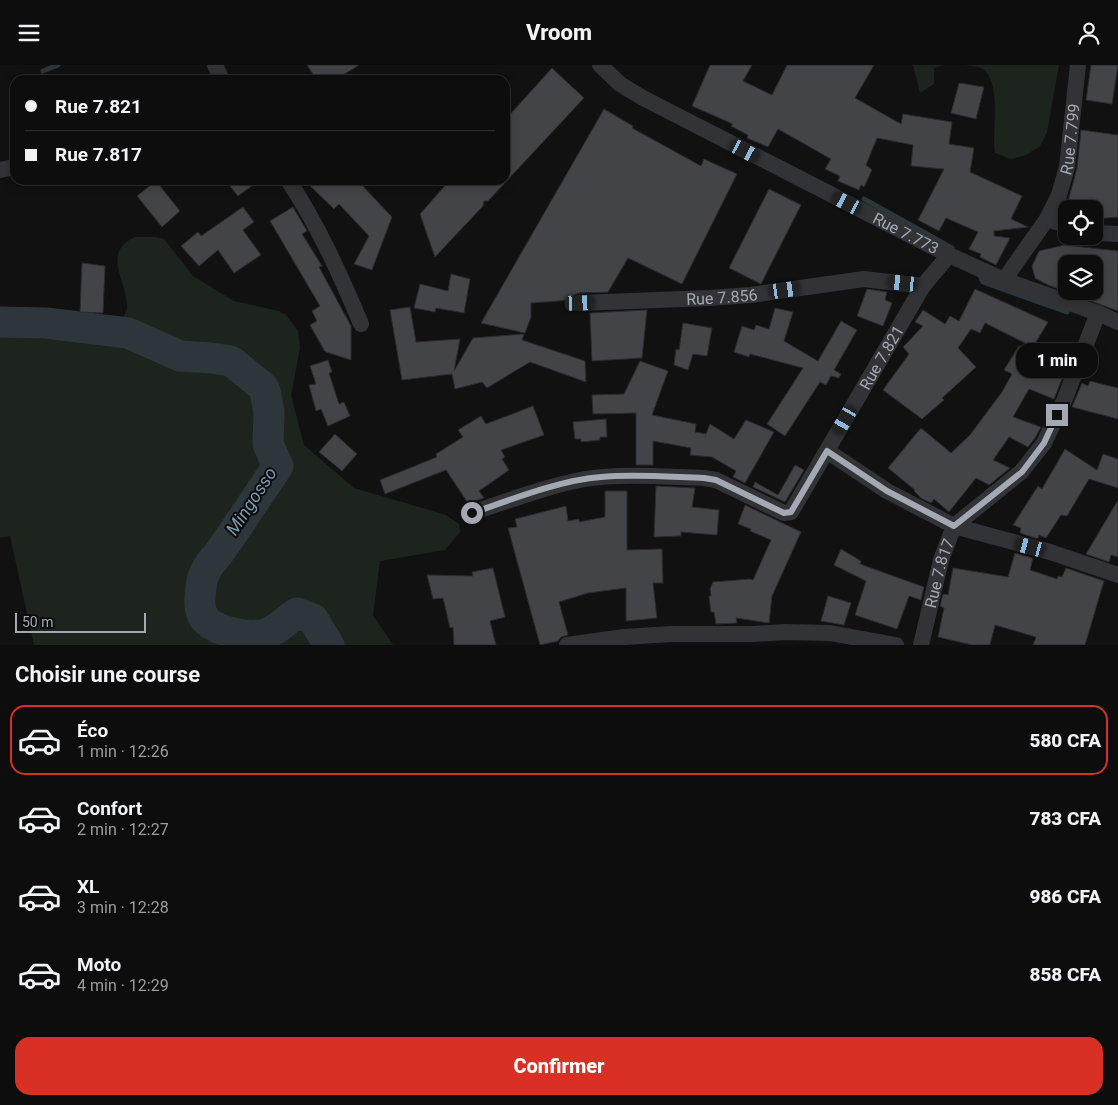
<!DOCTYPE html>
<html lang="fr">
<meta charset="utf-8">
<style>
:root{--surface:#0d0d0e;--page:#1b1b1c;--text:#f1f3f6;--muted:#9a9c9e;--line:#2d2d2e;--accent:#d93025}
body{margin:0;font-family:Roboto,sans-serif;background:var(--page);color:var(--text);height:100vh;display:flex;flex-direction:column;font-size:19px;white-space:nowrap}
*{box-sizing:border-box;margin:0}
p{font-size:16px;color:var(--muted)}
.icon{flex:none;width:28px;height:28px;fill:none;stroke:currentColor;stroke-width:2;stroke-linecap:round;stroke-linejoin:round}
.map{position:relative;height:580px;overflow:hidden}
.side{display:flex;flex-direction:column;background:var(--surface);flex:1}
.side>*{flex:none}
.guide{position:absolute;left:10px;top:10px;width:500px;height:110px;border-radius:15px;box-shadow:0 2px 12px #0003,0 0 0 1px var(--line);display:grid;align-content:center;height:110px;padding:0 15px;background:var(--surface)}
.controls{position:absolute;left:1058px;top:135px;display:grid;gap:10px}
.controls a{display:grid;place-items:center;width:45px;height:45px;border-radius:10px;background:var(--surface);box-shadow:0 2px 12px #0003,0 0 0 1px var(--line);font-size:25px}
.scale{position:absolute;left:15px;bottom:12px;width:131px;box-sizing:border-box;padding-left:5px;border:2px solid #a3a8b2;border-top:0;font-size:14px;line-height:18px;white-space:nowrap;color:#a3a8b2;-webkit-text-stroke:4px #0c0c0d;paint-order:stroke}
.end{position:absolute;width:22px;height:22px;margin:-11px;border:6px solid #a3a8b2;background:#111;box-shadow:0 0 0 2px #111}
.from{border-radius:50%}
.bubble{position:absolute;height:35px;border-radius:15px;background:var(--surface);box-shadow:0 2px 12px #0003,0 0 0 1px var(--line);font-size:16px;font-weight:800;line-height:35px;text-align:center}
.car{position:absolute;width:15px;height:30px;margin:-15px -8px;border-radius:6px;box-shadow:0 0 4px 1px #0007;background:linear-gradient(#222 24%,#8ab4d8 0 40%,#222 0 76%,#8ab4d8 0 86%,#222 0)}
.guide b{display:flex;align-items:center;gap:18px;height:48px;font-size:19px}
.guide b+b{border-top:1px solid var(--line)}
.guide i{width:12px;height:12px;background:var(--text)}
ul{padding:0;list-style:none}
li{display:flex;align-items:center;gap:15px;height:70px;margin:0 10px 8px;padding:0 5px;border:2px solid transparent;border-radius:15px}
li div{flex:1}
li b{display:block;font-size:19px}
li em{font-style:normal;font-weight:800}
li.on{border-color:var(--accent)}
li>.icon{width:45px;height:45px;stroke-width:1.5}
h2{padding:0 15px;font-size:22px;line-height:60px}
.button{display:flex;gap:10px;margin-top:auto;padding:10px 15px}
.button a{flex:1;height:58px;border-radius:15px;background:var(--accent);color:#fff;font-size:20px;font-weight:800;line-height:58px;text-align:center}
header{display:flex;justify-content:space-between;align-items:center;height:65px;padding:0 15px;background:var(--surface);font-size:22px;font-weight:800}
.map>svg:first-child{display:block}
.green{fill:#1d241e}
.lines{fill:none;stroke-linecap:round;stroke-linejoin:round}
.stream{stroke:#2d363b;stroke-width:5}
.river{stroke:#2d363b;stroke-width:31}
.building{fill:#424448;stroke:#2b2b2e;fill-rule:evenodd}
.street{stroke:#323337;stroke-width:16}
.route{stroke:#a3a8b2;stroke-width:6}
.labels{text-anchor:middle;dominant-baseline:central;stroke-width:4;stroke-linejoin:round;paint-order:stroke}
.street-label{font-size:16px;fill:#a3a8b2;stroke:#0c0c0d}
.water-label{font-size:18px;font-style:italic;fill:#7b98ac;stroke:#0c0c0d}
</style>
<header><svg class="icon" aria-label="menu" viewBox="0 0 24 24"><path d="M4 6h16M4 12h16M4 18h16"/></svg>Vroom<svg class="icon" aria-label="person" viewBox="0 0 24 24"><circle cx="12" cy="8" r="4"/><path d="M4 21q1-7 8-7t8 7"/></svg></header>
<div class="map">
<svg width="1118" height="580" viewBox="0 0 1118 580">
<rect width="100%" height="100%" fill="#111112"/>
<path class="green" d="M913 0H944L934 3V19L920 28Z
M964 0H1059L1047 67 1040 81 1026 90 1011 94 995 88C991 67 1004 12 979 2 975 1 969 1 964 0Z
M135 172H156L164 174 193 211 234 236 279 246 286 250 298 266 300 283 291 330 304 380 354 423 446 450 459 459 460 467 445 485 380 496 373 550 393 580H34L10 471 0 473V250L121 256C123 252 127 247 127 242 128 217 100 188 135 172Z"/>
<g class="lines">
<path class="stream" d="M43 6 58 0
M864 134 952 183
M981 213 983 217 1067 247"/>
<path class="river" d="M0 257 46 258 128 268 180 291 211 293 231 296 262 321 265 326 269 347 268 379 278 401C257 431 238 462 216 492 208 499 202 511 201 522 200 533 198 543 204 553 215 567 249 573 265 569 277 566 287 554 297 548L313 554 329 580"/>
</g>
<path class="building" d="M307 0H359L335 15H317Z
M710 0H752L743 16 772 30 787 0H874L855 33 901 59 903 49 952 57 949 79 974 83 970 107 1022 131 1011 154 1028 162 994 166V171L1010 173 996 200 980 192 981 189 969 184 978 167 946 153 939 166 918 155 944 104 911 101 913 80 877 73 866 100 872 105 864 122 861 120 859 125 838 116 840 111 825 104 831 94 778 64 768 82 747 73 748 70 731 61 733 59 692 41Z
M1091 0H1118L1112 39 1086 35Z
M552 3 584 33 488 136H484L483 141 435 192 420 149 450 115H505V55Z
M959 18 984 22 976 54 951 48Z
M604 44 633 61 632 63 701 101 704 94 737 109 682 219 628 193 608 227 580 228 574 230 571 235 531 238V252L525 268 481 258Z
M1081 65 1118 70V152L1094 154V144H1066L1077 103Z
M225 115H260L238 131Z
M304 115H357L392 152 372 205 354 199 369 171 339 139 334 144Z
M156 116 180 146 162 162 137 131Z
M769 124 801 140 761 219 729 203Z
M243 142 254 157 243 165 261 190 234 208 218 185 199 201 181 181 198 167 201 171Z
M293 142 307 166 302 169 322 201 319 202 351 261V295L326 287 324 285 310 260 317 256 312 246 320 241 270 156Z
M1065 180 1118 186V246L1048 220 1035 213 1032 201 1039 186ZM1066 199H1101L1094 215V226H1066Z
M82 198 105 201 103 248 80 247Z
M451 209 470 214 464 248 436 243 435 247 414 243 420 219 448 226Z
M867 224 887 227 885 235 892 238 883 261 857 251Z
M975 224 1048 257 1033 282 985 258 980 268 971 264 958 283 976 302 942 333 944 335 922 354 883 325 909 289 903 282 923 261 915 257 923 245 945 259 950 251 959 256Z
M410 242 416 277 460 274 454 306 473 273 524 269 522 275 585 296 586 317 530 297 487 323 482 317 455 324 452 309 402 315 390 245Z
M775 243 793 247 784 276 818 296 841 256 857 265 834 305 841 309 839 313 831 311 826 320 820 317 785 371 767 359 803 303 750 289 749 292 734 287 742 261 754 265 756 260 769 264Z
M647 245 642 293 592 296 590 248Z
M683 258 712 263 707 291 693 289 688 305 674 300 676 284 679 285Z
M1019 281 1036 291 1031 298 1063 311 1054 334 1029 324 1013 352 1041 362 1035 373 1028 382 1009 372 993 395 1010 403 989 420 976 413 949 447 934 434 931 438 921 433 914 426 915 425 888 403 921 363 951 388 970 370 1002 327 1012 309 1004 305Z
M328 295 332 307 329 308 339 339 344 337 350 351 328 361 321 344 316 346 309 320 316 319 310 301Z
M640 296 668 306 652 350 696 359 695 367 706 369 710 359 734 374 746 355 774 367 745 418 733 412 736 406 712 392 690 390 691 383 653 376V400H636V348L593 349 592 330 624 329Z
M1090 316 1118 323V354L1072 342 1082 318 1088 321Z
M533 341 544 370 501 385 505 392 502 394 509 405 479 426 484 433 468 438 446 405 385 429 380 415 437 392 436 389 463 372 458 365 481 351 486 359Z
M606 354 607 372H600V375L581 377V374H575L573 357Z
M335 369 357 389 342 406 319 387Z
M1065 384 1097 405 1103 389 1118 394V423L1089 414 1067 451 1061 450 1046 473 1039 470 1038 474 1020 468 1021 463 1013 460 1038 421 1042 424Z
M795 400 804 405 785 437 753 422 755 417 778 430Z
M656 421 695 423 692 442 719 445 717 470 681 467V471L654 472Z
M605 426H627V485L662 484 663 518H653L657 553 626 556V523L588 528 559 537 568 570 561 572 558 576 540 580 508 463 517 462 515 454 566 441 568 456 579 454V457L605 452Z
M1118 435V492L1111 490 1109 497 1086 489Z
M745 440 801 467 772 531 769 558 736 553 737 558 716 559 714 547H711L709 531H711L710 524 713 517 750 514 753 515 771 475 750 466 751 464 738 459Z
M841 484 861 496 860 499 924 522 921 535 909 531 897 564 855 550 866 516 834 500Z
M1015 488 1033 493 1030 505 1057 514 1058 511 1062 512 1066 503 1104 516 1085 580H1033L1036 572 995 560 990 580H972L938 572 944 543 940 541 943 529 948 530 953 503 1008 512Z
M493 503 505 552 490 556 496 580H454L453 562 450 563 443 533 433 534 427 510 473 511 472 507Z
M828 531 851 538 844 560 821 556Z"/>
<g class="lines">
<g class="street">
<path d="M215 0 222 15"/>
<path id="s1" d="M600 0 620 19 643 33 949 190 1004 215 1098 248 1118 257"/>
<path d="M0 105 15 102"/>
<path d="M288 115C318 160 340 209 361 259"/>
<path id="s2" d="M1066 160 1047 154 1059 130 1067 102 1078 0"/>
<path d="M1094 168 1118 169"/>
<path d="M1004 215 1047 154"/>
<path id="s3" d="M580 238 709 233 751 230 864 214 923 221"/>
<path d="M827 386 887 426 954 461 1050 487 1118 510"/>
<path id="s4" d="M471 448C508 436 547 421 585 414 621 408 667 412 704 413L716 415 784 448 791 447 923 221 949 190"/>
<path d="M567 580 624 572 671 569H753L784 567 830 568 896 580"/>
<path id="s5" d="M921 580 941 495 954 461 1021 407 1044 378 1064 336 1098 248"/>
</g>
</g>
<g class="lines">
<path class="route" d="M472 448C510 435 560 415 601 412 633 409 671 412 704 413L716 415 784 448 791 447 827 386 887 426 954 461 1022 407 1044 378 1057 350"/>
</g>
<g class="labels">
<g class="street-label">
<text stroke="none"><textPath href="#s2" startOffset="104">Rue 7.799</textPath></text>
<text stroke="none"><textPath href="#s1" startOffset="350">Rue 7.773</textPath></text>
<text stroke="none"><textPath href="#s3" startOffset="142">Rue 7.856</textPath></text>
<text stroke="none"><textPath href="#s4" startOffset="512">Rue 7.821</textPath></text>
<text stroke="none"><textPath href="#s5" startOffset="74">Rue 7.817</textPath></text>
</g>
<g class="water-label">
<text transform="translate(251 436) rotate(-57)">Mingosso</text>
</g>
</g>
</svg>
<div class="controls">
<a><svg class="icon" aria-label="locate" viewBox="0 0 24 24"><circle cx="12" cy="12" r="6"/><path d="M12 2v4M12 18v4M2 12h4M18 12h4"/></svg></a>
<a><svg class="icon" aria-label="layers" viewBox="0 0 24 24"><path d="M12 4l9 5-9 5-9-5zM3 14l9 5 9-5"/></svg></a>
</div>
<div class="scale">50 m</div>
<i class="end from" style="left:472px;top:448px"></i>
<i class="end" style="left:1057px;top:350px"></i>
<div class="bubble" style="left:1016px;top:278px;width:82px">1 min</div>
<i class="car" style="left:745px;top:86px;rotate:117deg"></i>
<i class="car" style="left:847px;top:138px;rotate:297deg"></i>
<i class="car" style="left:903px;top:218px;rotate:276deg"></i>
<i class="car" style="left:785px;top:225px;rotate:82deg"></i>
<i class="car" style="left:580px;top:238px;rotate:88deg"></i>
<i class="car" style="left:845px;top:355px;rotate:210deg"></i>
<i class="car" style="left:1030px;top:482px;rotate:285deg"></i>
<div class="guide">
<b><i class="from"></i>Rue 7.821</b>
<b><i></i>Rue 7.817</b>
</div>
</div>
<section class="side">
<h2>Choisir une course</h2>
<ul>
<li class="on"><svg class="icon" aria-label="car" viewBox="0 0 24 24"><path d="M5 17H2v-5l4-1 3-4h7l3 4 3 1v5h-3M9 17h6M6 11h13"/><circle cx="7" cy="17" r="2"/><circle cx="17" cy="17" r="2"/></svg><div><b>Éco</b><p>1 min · 12:26</p></div><em>580 CFA</em></li>
<li><svg class="icon" aria-label="car" viewBox="0 0 24 24"><path d="M5 17H2v-5l4-1 3-4h7l3 4 3 1v5h-3M9 17h6M6 11h13"/><circle cx="7" cy="17" r="2"/><circle cx="17" cy="17" r="2"/></svg><div><b>Confort</b><p>2 min · 12:27</p></div><em>783 CFA</em></li>
<li><svg class="icon" aria-label="car" viewBox="0 0 24 24"><path d="M5 17H2v-5l4-1 3-4h7l3 4 3 1v5h-3M9 17h6M6 11h13"/><circle cx="7" cy="17" r="2"/><circle cx="17" cy="17" r="2"/></svg><div><b>XL</b><p>3 min · 12:28</p></div><em>986 CFA</em></li>
<li><svg class="icon" aria-label="car" viewBox="0 0 24 24"><path d="M5 17H2v-5l4-1 3-4h7l3 4 3 1v5h-3M9 17h6M6 11h13"/><circle cx="7" cy="17" r="2"/><circle cx="17" cy="17" r="2"/></svg><div><b>Moto</b><p>4 min · 12:29</p></div><em>858 CFA</em></li>
</ul>
<div class="button"><a>Confirmer</a></div>
</section>
